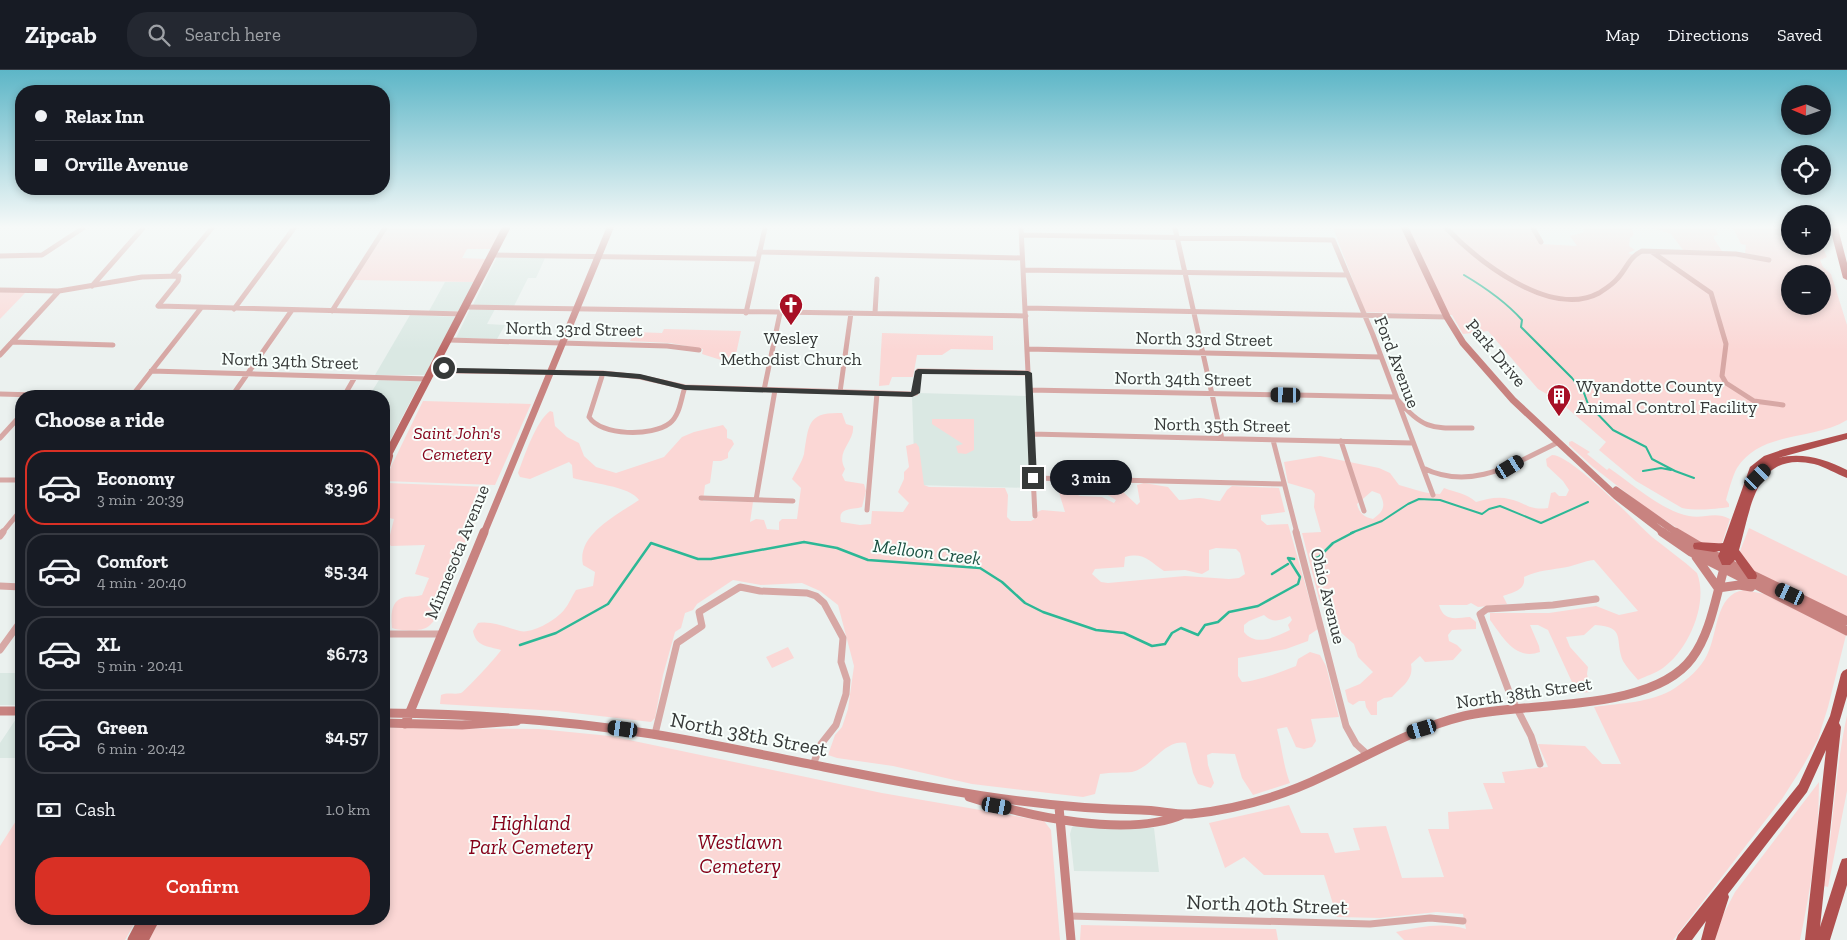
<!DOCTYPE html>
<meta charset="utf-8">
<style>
:root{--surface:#171b24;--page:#242831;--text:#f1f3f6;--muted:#9ea1a6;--line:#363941;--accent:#d93025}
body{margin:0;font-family:"Zilla Slab",serif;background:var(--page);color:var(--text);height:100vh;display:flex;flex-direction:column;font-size:19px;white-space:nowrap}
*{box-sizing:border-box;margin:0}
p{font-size:16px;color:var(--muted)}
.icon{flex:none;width:28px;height:28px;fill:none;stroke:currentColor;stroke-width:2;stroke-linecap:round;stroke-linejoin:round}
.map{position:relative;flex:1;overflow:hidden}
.panel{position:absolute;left:15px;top:320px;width:375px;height:535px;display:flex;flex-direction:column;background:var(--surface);border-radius:20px;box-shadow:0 2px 8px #0003}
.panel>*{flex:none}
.banner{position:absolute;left:15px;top:15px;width:375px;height:110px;border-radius:20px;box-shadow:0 2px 8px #0003;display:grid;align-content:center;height:110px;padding:0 20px;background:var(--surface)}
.needle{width:32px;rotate:272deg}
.controls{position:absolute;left:1781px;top:15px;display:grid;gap:10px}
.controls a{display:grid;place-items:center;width:50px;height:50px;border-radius:50%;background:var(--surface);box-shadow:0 2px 8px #0003;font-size:25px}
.end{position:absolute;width:22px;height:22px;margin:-11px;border:6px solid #373a39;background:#fff;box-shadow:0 0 0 2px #fff}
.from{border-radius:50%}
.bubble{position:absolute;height:35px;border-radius:18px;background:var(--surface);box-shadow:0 2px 8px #0003;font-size:16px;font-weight:600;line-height:35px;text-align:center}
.car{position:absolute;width:15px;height:30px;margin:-15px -8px;border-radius:6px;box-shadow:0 0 4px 1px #0007;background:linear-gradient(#222 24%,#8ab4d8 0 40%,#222 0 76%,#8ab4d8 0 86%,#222 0)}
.banner b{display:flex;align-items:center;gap:18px;height:48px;font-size:19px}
.banner b+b{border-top:1px solid var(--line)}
.banner i{width:12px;height:12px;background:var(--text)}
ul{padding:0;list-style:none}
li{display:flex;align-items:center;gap:15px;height:75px;margin:0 10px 8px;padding:0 10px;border:2px solid var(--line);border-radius:20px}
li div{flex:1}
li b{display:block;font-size:19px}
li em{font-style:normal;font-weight:600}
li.active{border-color:var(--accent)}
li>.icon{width:45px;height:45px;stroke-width:1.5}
h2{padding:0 20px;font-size:22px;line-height:60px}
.pay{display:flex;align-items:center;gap:12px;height:55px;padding:0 20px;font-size:19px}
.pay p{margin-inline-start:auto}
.cta{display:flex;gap:10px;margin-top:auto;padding:10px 20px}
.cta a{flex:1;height:58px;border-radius:20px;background:var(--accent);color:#fff;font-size:20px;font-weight:600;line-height:58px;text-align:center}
header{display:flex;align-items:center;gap:30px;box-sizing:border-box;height:70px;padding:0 25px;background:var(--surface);border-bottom:1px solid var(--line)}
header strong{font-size:24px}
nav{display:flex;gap:28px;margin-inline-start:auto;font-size:18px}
.search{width:350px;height:45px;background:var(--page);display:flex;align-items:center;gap:12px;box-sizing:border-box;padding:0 18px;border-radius:20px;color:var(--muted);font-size:19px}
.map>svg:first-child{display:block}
.built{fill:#dae8e3}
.green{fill:#fbd7d5;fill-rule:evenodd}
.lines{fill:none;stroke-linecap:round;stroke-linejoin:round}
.stream-far1{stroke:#2cb896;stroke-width:2}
.stream{stroke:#2cb896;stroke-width:2.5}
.street-far1{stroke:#d7a8a5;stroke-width:5}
.street{stroke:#d7a8a5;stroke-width:7}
.secondary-far1{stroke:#c88380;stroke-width:7}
.secondary{stroke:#c88380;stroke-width:9}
.primary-far1{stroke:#bc6966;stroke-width:8}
.primary{stroke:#bc6966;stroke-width:11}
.highway{fill:#b0504f;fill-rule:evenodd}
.route{fill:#373a39}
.labels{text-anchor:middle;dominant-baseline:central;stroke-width:4;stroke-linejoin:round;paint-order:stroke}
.street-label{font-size:18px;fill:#373a39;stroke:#f8fffc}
.poi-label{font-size:18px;fill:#373a39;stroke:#f8fffc}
.park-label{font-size:18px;font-style:italic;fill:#840018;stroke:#f8fffc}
.water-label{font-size:19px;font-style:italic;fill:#1b5142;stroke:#f8fffc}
.near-street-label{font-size:21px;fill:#373a39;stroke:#f8fffc}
.near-park-label{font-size:21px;font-style:italic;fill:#840018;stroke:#f8fffc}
</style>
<header>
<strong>Zipcab</strong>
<div class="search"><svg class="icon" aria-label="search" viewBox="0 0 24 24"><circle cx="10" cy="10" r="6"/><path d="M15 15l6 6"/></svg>Search here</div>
<nav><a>Map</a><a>Directions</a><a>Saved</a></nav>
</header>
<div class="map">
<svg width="1847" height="870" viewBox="0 0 1847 870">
<rect width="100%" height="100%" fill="#ebf1ef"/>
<path class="built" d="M497 187 545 188 536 208H528L514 236 473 235Z
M445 212H474L459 241H429Z
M470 239H495L487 254 505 255 497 269 456 268Z
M410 245 456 247 425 305H375Z
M379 310 421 311 384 382V326H369Z
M918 323 1027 326 1031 418 915 415 912 326H917Z
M0 603H21V635H0Z
M18 646 21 647V688H0V673Z
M1077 753 1154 758 1159 802 1074 801 1070 764 1072 757Z"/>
<path class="green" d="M387 158H503L491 179H467L462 188 486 189 474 212 354 210Z
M1333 158H1531L1540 174 1577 176 1570 166 1584 162 1583 158H1631L1634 165 1630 168 1629 176 1635 180 1628 183 1636 186 1641 183 1719 184 1772 192 1768 188 1745 183 1746 175 1741 174 1733 158H1790V176H1822L1827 187 1820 190 1823 197 1831 204 1847 255V350C1813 371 1761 360 1737 398 1732 407 1729 420 1726 430L1729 434V437C1717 439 1696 441 1682 438L1636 411 1599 380 1606 372 1559 331 1538 319 1488 261 1463 264 1452 245 1365 242ZM1790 204H1822V236H1790Z
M1653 158H1716L1718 165 1714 166V169L1722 181 1683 180 1671 164Z
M0 221 26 222 0 249Z
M664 259 741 261 733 298 721 290 702 284 703 279 670 273 630 271 634 262 662 263Z
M882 263 993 266V280L951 279 942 285H917L913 307H892L889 315 879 316Z
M423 331 531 334 495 415 384 411Z
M550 341 553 342 555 356 567 367 579 373 584 386 596 397 616 403 664 387 682 367 694 362 723 355 727 360V368L732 370 734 374 728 383V388L721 391H713L710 413 705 415 703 431 753 432 750 452 756 449 764 450 767 459 779 460V452L782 449H797L801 418 792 409C796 401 802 392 804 384 809 354 807 342 842 343L846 354 853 356C855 372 835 381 845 399L842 405 845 411 864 414 866 421 862 437C852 440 837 437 841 452L860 455 871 454 872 441 903 442 909 433 898 422 904 409V402L909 397 906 376 916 373 919 377 924 415 929 417 1005 418 1008 425 1007 447 1011 451H1031L1036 448 1037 442 1042 440 1065 442 1057 416 1068 413 1072 414 1076 424 1080 426 1102 427 1114 433 1116 430 1106 424V420L1114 417 1122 421 1137 435 1140 432 1137 415 1144 413 1168 417 1179 430C1186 430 1193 428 1200 428 1205 428 1213 431 1220 431L1227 420 1232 416 1279 418 1285 442 1261 445V450L1267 455 1288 454 1318 559 1309 565 1308 571 1286 579 1238 588V606L1242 612C1258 611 1281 602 1296 596L1298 589 1310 582 1320 585 1326 596 1339 647 1311 649 1316 671 1312 677 1304 679 1296 677 1287 657 1277 659C1282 677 1283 695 1290 713L1253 725 1242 708 1235 684 1212 683 1207 685 1208 695 1214 713 1211 718 1198 714 1193 703 1186 673C1164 669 1153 697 1132 702 1124 703 1111 702 1100 704L1095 724 1083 727 972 714 893 696 837 688 828 685 835 665 842 657 848 639 854 596 838 535 820 521 802 513 761 515 733 510 697 534 693 540 685 543 681 558 675 562 663 605 655 648 651 652 557 641 440 634 441 625C448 622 454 625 461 623 464 622 497 587 501 580 488 576 476 577 473 561L478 553C493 551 505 557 520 561 532 564 556 550 564 540 569 534 572 526 576 520L593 516 595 502 583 495C576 464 619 444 639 430 630 416 589 413 573 408L572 395 569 392 530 409 520 407 518 403C524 387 536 351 550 341ZM1216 478 1236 479 1240 483 1245 504 1239 508 1229 509 1185 506 1108 513 1101 512 1092 504 1095 499 1124 497 1125 487C1144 482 1149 491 1164 501L1185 500 1202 504 1209 500V480ZM1264 545C1272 553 1280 551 1290 546L1292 550 1288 555 1290 560C1275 567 1256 577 1244 562V555L1249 551Z
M932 349H974V380L966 384 958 383 956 376 963 374 932 354Z
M1572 371 1590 382 1587 384 1607 400 1609 398C1631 413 1662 441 1689 446 1704 449 1715 441 1730 449L1722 473 1702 474 1695 470 1642 435 1593 397 1569 375V372Z
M1552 385C1572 385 1633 450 1652 467 1667 479 1683 490 1697 503 1709 534 1688 580 1663 598 1656 603 1646 606 1638 610 1633 604 1627 598 1623 591 1614 570 1627 557 1595 555L1584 565 1566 567 1570 577 1588 597 1587 604 1591 622 1577 623 1548 560 1538 555H1530L1539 576 1540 582C1515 591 1503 567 1490 550V543H1549L1596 536 1619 545 1638 541 1594 490C1584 491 1576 495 1567 497 1552 500 1538 500 1524 507 1526 520 1514 522 1503 526L1507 534 1478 537 1471 533 1467 535H1439C1444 552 1455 548 1470 547L1476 552V559L1452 560 1448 565 1449 571 1457 575 1462 580 1453 590 1425 592 1420 586 1411 594C1414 610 1402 616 1392 627L1384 628 1377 632V645H1371L1366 637 1365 631H1359L1353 635 1348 632 1345 620 1360 614 1373 602 1358 587 1354 574 1338 560 1319 529 1302 463 1321 462 1314 437 1315 424 1312 420 1288 413 1284 392 1320 386 1379 398 1390 403 1399 415C1413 419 1426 424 1440 424L1444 418C1457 423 1466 423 1476 432 1487 429 1498 426 1509 429 1525 432 1529 441 1548 438L1551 423 1555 422 1559 426H1566L1569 420 1563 411 1547 396 1546 389ZM1372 421 1380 424C1386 436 1384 441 1373 449 1364 447 1359 443 1357 434Z
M387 413 489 417 490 419C477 451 460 482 447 514 442 528 441 546 429 556 423 562 400 561 392 558 391 546 390 530 405 527 411 526 416 527 422 525L429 508 415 504 425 475 391 476 388 473 394 449 384 447V428L387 422 384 415Z
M1749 458 1847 506V547L1757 504 1742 487 1740 481Z
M1744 520 1765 524 1846 565 1828 637 1818 669 1803 696 1782 729 1673 870H1404L1396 862C1420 857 1442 852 1466 859L1463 844 1437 842 1380 848 1337 847 1324 805H1264L1244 787 1225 798 1209 753 1289 735 1301 763H1328L1335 783 1360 780 1353 758 1386 756 1402 808 1444 807 1428 759H1449L1448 742 1493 739 1483 713H1505L1502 702 1548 697 1538 674 1585 676 1602 694H1621L1594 637C1620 633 1652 633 1675 618 1687 610 1701 598 1707 585 1718 564 1715 524 1744 520Z
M788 577 794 588 772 598 766 587Z
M1847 645V721L1828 817 1824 816C1833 759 1835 701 1847 645Z
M384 658 539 659 610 666 882 723 1044 751 1051 760 1060 870H149L160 849H384Z
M1819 712C1819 766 1811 818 1800 870H1715L1722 847 1735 822Z
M21 743V849H137L125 870H0V776Z
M1081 855 1276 859 1278 870H1080Z"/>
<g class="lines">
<path class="stream-far1" d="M1464 205C1486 218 1505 231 1522 250L1521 257 1572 308 1584 323 1588 334 1613 360 1646 377 1652 389 1675 401
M1643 401 1661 398 1671 400
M1675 401 1694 408
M1351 463 1382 451 1408 434 1419 429 1440 430 1482 444 1489 439 1500 436 1541 453 1588 432"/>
<path class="stream" d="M1313 489 1319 487 1333 473 1354 462
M1272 504 1288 494
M520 575 556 563 608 534 651 473 698 489H711L804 472 837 478 868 490 980 498 1002 512 1025 533 1043 542 1096 560 1124 563 1152 576 1165 574 1172 563 1181 558 1198 565 1205 555 1218 552 1229 542 1258 536 1298 514 1300 507 1288 488 1294 489"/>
<path class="street-far1" d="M1021 158 1035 446
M1175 158 1222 369
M1446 158C1478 191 1550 249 1599 223 1605 219 1612 215 1617 209 1626 200 1629 187 1642 181L1736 184 1769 190
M1533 158 1541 172
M1022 165 1333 170 1373 265 1433 425
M759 182 1022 188
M1652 182 1711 223 1726 274 1722 306 1726 313 1754 331 1783 335
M493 185 758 189
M0 186 42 185 83 158
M1023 200 1347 205
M172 206 212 158
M92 216 143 158
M0 220 59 221 142 207 179 206 178 211 158 236
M158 236 462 244
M466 237 1026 246
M1026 238 1447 247
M234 239 294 158
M332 241 385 158
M746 243 765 158
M875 243 877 209
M449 270 667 276 699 280
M12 272 113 275
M1027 279 1380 287
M0 285 59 221
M434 297 456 301 603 303 640 307 685 317 912 324 916 323 918 301 1028 303
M151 301 428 309
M603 303 589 347C601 366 652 367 670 353 680 345 681 328 685 317
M764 320 780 243
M1029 320 1396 327
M840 322 851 243
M0 324 73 326
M128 326 135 322 201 238
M232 326 292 240
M344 326 355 307
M1397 329C1424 361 1433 358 1472 358
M1031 364 1412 373
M0 368 21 345
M1273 370 1297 463
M1341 371 1364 441
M1423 398C1472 422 1515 393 1559 372
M1033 408 1284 414
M0 410H21
M701 428 793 431
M756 430 775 320
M867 440 877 323
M2 463 21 440"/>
<path class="street" d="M1296 462 1346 656 1356 674 1367 684
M0 466 3 462
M0 516 21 517
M384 564H441
M0 580 21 551
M655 664 677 573 702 556 699 542 740 517 760 521 807 523 816 526 824 533 843 568 841 592 847 610 846 624 836 655 821 674 813 695
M1540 694 1531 666 1511 627 1480 544 1487 539 1553 535 1596 529
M1069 846 1370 854 1430 848 1463 851"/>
<path class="secondary-far1" d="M1405 158 1447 247 1463 273 1513 330 1616 426 1664 463
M1616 420 1677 463
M484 463 610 158"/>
<path class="secondary" d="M1662 462 1691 482 1847 561
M1675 462 1726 492 1847 551
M1696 487 1718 518
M1718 518 1739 515 1751 517
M0 641H21
M384 643C474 644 563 650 652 664 710 673 767 686 824 697 930 718 1032 738 1141 740 1158 740 1175 745 1191 744 1237 739 1283 726 1324 706 1370 685 1414 658 1464 646 1526 631 1652 643 1692 588 1712 561 1716 523 1726 492
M384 653 462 655 517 651
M405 654 484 462
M969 727C1026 746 1128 769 1184 744
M1059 737 1071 870"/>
<path class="primary-far1" d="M384 392 506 158
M384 404 389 386"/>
<path class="primary" d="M133 870 144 849
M143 870 154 849"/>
<path class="highway" d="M1830 158H1838L1847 193V210L1843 208Z
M1847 363V369L1778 388C1802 382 1825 389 1847 400V408C1836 404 1826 397 1814 394 1755 380 1751 439 1739 480L1756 503 1757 506 1756 509H1748L1735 490 1730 495H1722L1718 486 1720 481 1714 482 1694 479 1693 476 1694 473C1703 471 1713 474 1723 473L1750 397 1764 386 1784 379Z
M1847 599V626L1839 653 1841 657 1820 857 1840 794 1842 789 1847 788V815L1830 870H1805L1826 680 1807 722 1728 824 1729 827 1715 870H1701L1706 851 1692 870H1676L1678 865 1799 714 1830 646 1841 604 1843 601Z"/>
</g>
<linearGradient id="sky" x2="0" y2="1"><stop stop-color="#5db6c7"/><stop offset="0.56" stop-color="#f6f9f8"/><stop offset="1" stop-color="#f6f9f8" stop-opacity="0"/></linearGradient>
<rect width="1847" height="280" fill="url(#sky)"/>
<path class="route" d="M444 295 456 298 604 301 640 304 685 315 911 322 915 301 918 299 1028 301 1032 303 1037 408 1033 411 1029 408 1025 305 922 304 920 323 912 327 685 320 640 309 604 306 456 303 441 299 440 298Z"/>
<defs>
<g id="church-pin" transform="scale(1.25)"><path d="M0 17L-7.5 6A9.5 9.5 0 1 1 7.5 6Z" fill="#a70f25" stroke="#f8fffc"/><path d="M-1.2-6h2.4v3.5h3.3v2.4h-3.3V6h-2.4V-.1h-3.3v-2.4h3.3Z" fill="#fff"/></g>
<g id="building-pin" transform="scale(1.25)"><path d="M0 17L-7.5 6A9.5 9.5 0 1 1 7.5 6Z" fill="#a70f25" stroke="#f8fffc"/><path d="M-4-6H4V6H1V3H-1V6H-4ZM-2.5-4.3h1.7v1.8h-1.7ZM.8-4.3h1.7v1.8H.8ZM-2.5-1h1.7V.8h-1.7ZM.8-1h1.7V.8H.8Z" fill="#fff"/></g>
</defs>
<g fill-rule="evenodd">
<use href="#church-pin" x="791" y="235"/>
<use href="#building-pin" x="1559" y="326"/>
</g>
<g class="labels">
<g class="street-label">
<text transform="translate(574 259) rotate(1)">North 33rd Street</text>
<text transform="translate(1204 269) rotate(1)">North 33rd Street</text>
<text transform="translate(1496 283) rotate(50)">Park Drive</text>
<text transform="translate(290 291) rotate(2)">North 34th Street</text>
<text transform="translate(1397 292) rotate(69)">Ford Avenue</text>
<text transform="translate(1183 309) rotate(1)">North 34th Street</text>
<text transform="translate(1222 355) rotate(1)">North 35th Street</text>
<text transform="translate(457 482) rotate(-68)">Minnesota Avenue</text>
<text transform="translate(1328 526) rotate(76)">Ohio Avenue</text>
<text transform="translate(1524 623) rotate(-8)">North 38th Street</text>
</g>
<g class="poi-label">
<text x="791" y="268">Wesley<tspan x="791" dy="21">Methodist Church</tspan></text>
<text x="1576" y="316" text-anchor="start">Wyandotte County<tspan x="1576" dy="21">Animal Control Facility</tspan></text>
</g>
<g class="park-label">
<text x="457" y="363">Saint John's<tspan x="457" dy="21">Cemetery</tspan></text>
</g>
<g class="water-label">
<text transform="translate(927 482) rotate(7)">Melloon Creek</text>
</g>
<g class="near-street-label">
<text transform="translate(749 664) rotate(11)">North 38th Street</text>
<text transform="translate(1267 834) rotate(2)">North 40th Street</text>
</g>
<g class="near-park-label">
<text x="531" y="752">Highland<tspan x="531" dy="24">Park Cemetery</tspan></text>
<text x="740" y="771">Westlawn<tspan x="740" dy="24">Cemetery</tspan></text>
</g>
</g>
</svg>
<div class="controls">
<a><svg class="needle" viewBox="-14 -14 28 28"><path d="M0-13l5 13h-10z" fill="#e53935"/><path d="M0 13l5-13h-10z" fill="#9ea1a6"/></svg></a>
<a><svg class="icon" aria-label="locate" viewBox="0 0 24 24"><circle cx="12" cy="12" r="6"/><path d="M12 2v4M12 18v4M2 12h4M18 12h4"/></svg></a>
<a>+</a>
<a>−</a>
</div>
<i class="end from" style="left:444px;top:298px"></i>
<i class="end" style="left:1033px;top:408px"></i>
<div class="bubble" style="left:1050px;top:390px;width:82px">3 min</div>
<i class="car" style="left:1286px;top:325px;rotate:271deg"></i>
<i class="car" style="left:1510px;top:397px;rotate:59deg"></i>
<i class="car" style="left:1758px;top:407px;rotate:45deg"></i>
<i class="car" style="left:1790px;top:524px;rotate:295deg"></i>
<i class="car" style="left:623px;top:659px;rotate:278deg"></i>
<i class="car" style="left:1422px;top:659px;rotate:253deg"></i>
<i class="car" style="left:997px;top:736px;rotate:100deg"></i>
<div class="banner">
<b><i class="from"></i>Relax Inn</b>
<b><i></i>Orville Avenue</b>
</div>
<section class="panel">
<h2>Choose a ride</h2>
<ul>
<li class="active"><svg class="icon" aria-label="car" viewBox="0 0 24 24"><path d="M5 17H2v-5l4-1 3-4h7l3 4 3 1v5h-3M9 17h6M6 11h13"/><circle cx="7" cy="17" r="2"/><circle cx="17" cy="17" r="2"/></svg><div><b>Economy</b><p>3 min · 20:39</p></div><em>$3.96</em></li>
<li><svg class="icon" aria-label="car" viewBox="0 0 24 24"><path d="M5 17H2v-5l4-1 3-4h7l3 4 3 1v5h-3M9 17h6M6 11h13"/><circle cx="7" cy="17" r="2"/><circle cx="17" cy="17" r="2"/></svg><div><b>Comfort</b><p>4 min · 20:40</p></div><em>$5.34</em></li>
<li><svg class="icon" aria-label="car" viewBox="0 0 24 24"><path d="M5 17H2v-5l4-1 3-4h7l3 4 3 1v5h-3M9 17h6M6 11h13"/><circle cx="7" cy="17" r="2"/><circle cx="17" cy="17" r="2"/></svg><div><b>XL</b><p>5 min · 20:41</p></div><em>$6.73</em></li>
<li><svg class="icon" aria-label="car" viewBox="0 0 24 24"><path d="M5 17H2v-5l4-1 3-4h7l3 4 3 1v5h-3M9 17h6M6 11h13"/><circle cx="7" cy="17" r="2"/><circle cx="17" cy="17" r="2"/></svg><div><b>Green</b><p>6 min · 20:42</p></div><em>$4.57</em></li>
</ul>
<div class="pay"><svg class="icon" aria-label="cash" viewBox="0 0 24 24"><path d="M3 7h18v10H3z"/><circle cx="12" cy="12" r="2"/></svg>Cash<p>1.0 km</p></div>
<div class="cta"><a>Confirm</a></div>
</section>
</div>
